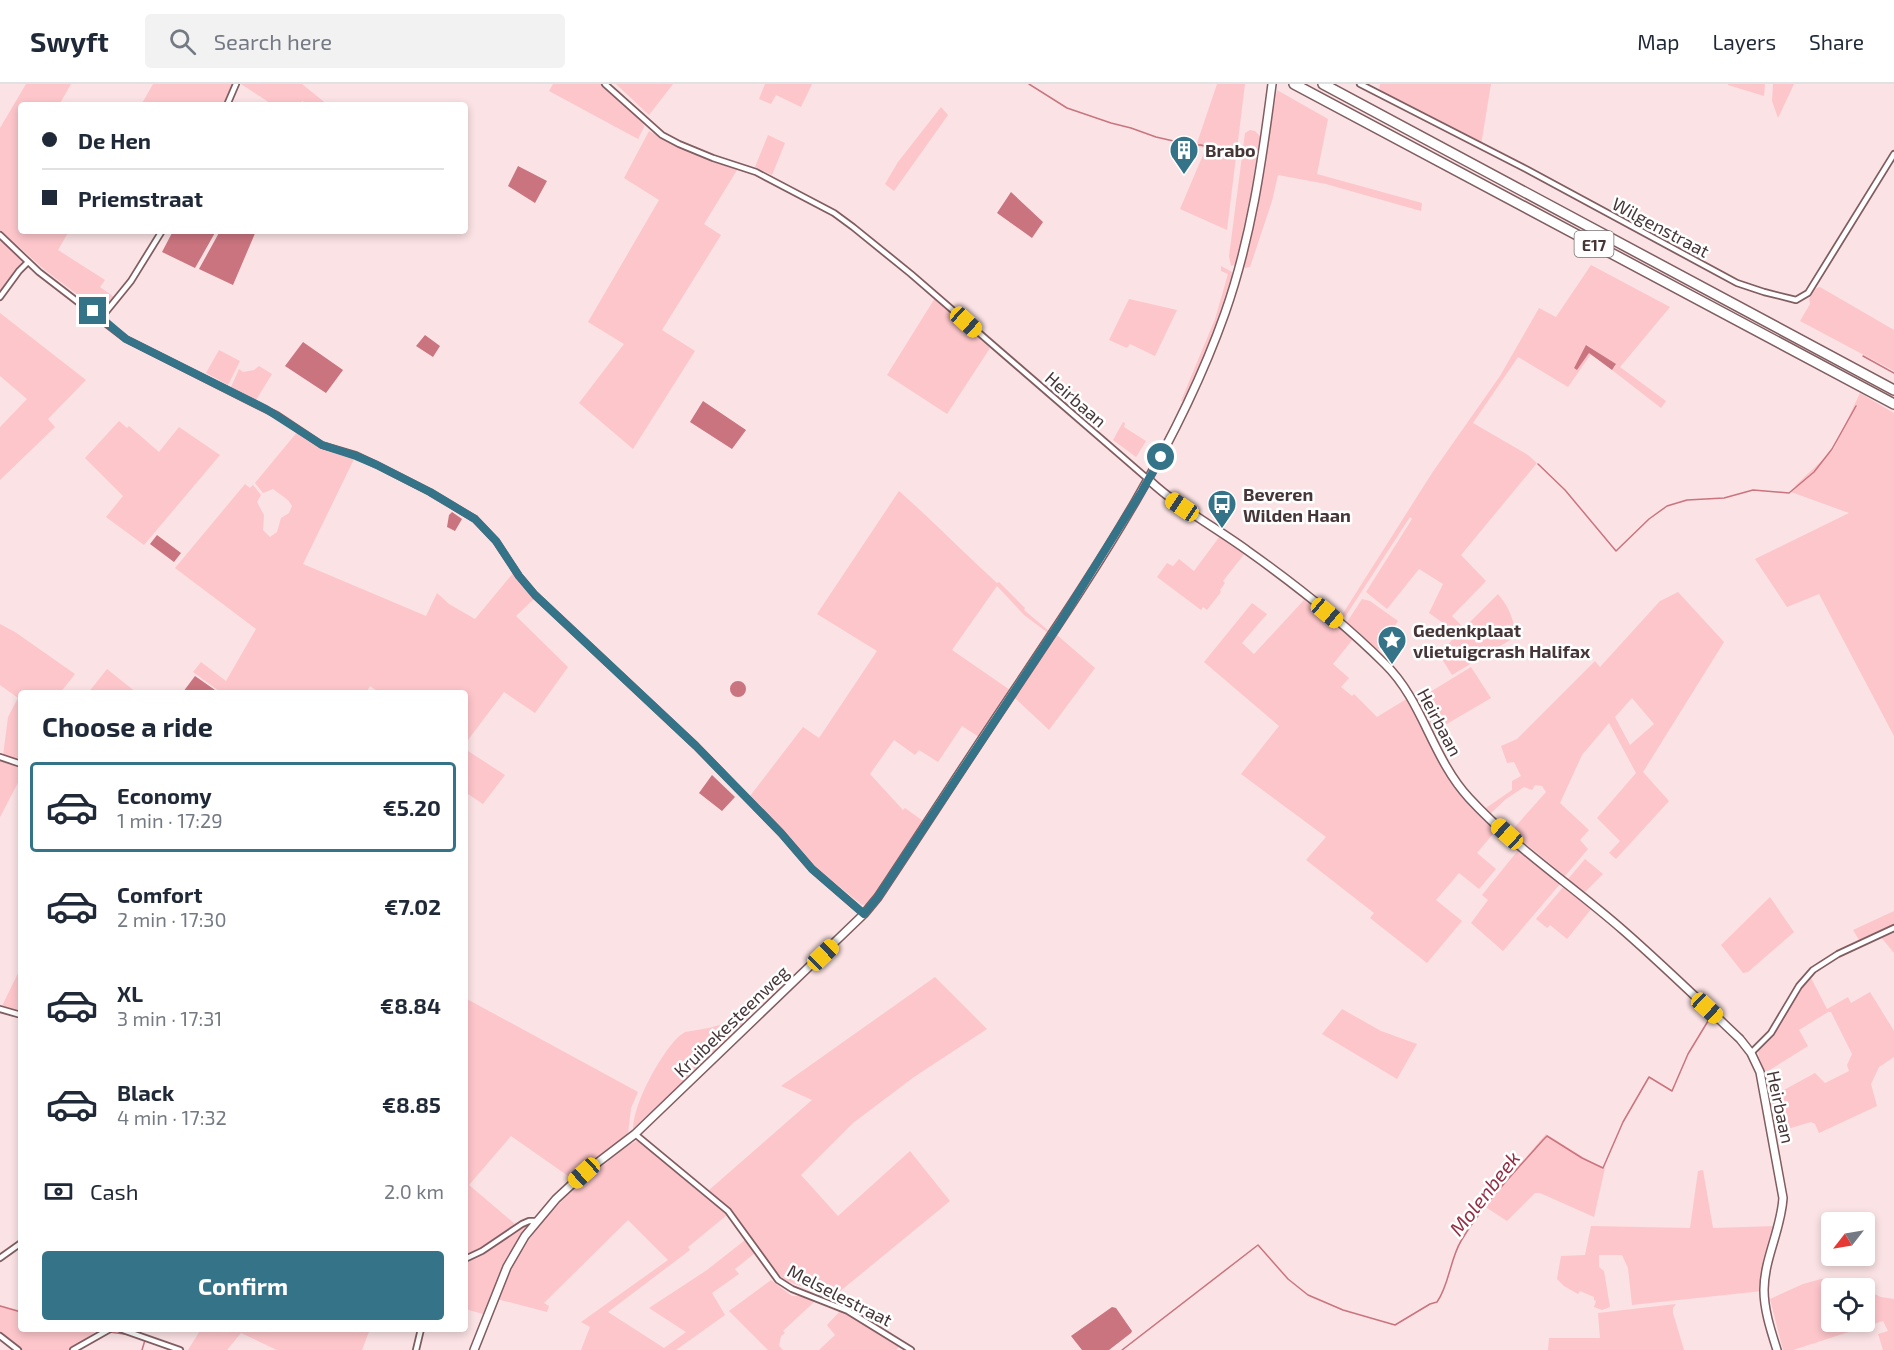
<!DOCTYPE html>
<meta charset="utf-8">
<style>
:root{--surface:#fff;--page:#f2f2f3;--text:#1f2937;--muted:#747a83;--line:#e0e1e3;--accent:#347388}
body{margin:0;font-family:"Exo 2",sans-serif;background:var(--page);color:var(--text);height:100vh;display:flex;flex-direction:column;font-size:22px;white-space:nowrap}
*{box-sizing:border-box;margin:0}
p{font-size:20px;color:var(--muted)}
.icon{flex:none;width:33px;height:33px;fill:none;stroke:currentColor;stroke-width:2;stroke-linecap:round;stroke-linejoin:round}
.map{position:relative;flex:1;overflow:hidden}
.panel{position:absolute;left:18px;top:606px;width:450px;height:642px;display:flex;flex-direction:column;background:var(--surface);border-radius:6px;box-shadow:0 3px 9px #0003}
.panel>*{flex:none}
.guide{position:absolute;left:18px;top:18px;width:450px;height:132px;border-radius:6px;box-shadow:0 3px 9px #0003;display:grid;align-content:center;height:132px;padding:0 24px;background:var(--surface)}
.needle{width:39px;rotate:239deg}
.fabs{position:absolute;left:1821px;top:1128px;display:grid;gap:12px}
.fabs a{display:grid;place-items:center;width:54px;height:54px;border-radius:6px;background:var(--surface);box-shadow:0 3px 9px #0003;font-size:30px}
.end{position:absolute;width:27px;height:27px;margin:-14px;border:8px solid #347388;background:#fff;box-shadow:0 0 0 3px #fff}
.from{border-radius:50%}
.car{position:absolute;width:18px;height:36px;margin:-18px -9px;border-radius:8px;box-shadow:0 0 4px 2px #0007;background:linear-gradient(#f5c518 24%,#345 0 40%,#f5c518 0 76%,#345 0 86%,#f5c518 0)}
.guide b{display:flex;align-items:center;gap:21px;height:57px;font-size:22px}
.guide b+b{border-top:2px solid var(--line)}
.guide i{width:15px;height:15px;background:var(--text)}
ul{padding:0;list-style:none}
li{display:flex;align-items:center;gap:18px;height:90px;margin:0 12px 9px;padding:0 12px;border:3px solid transparent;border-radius:6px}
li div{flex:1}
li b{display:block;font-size:22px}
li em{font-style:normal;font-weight:700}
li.on{border-color:var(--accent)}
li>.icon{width:54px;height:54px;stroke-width:1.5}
h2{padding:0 24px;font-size:27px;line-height:72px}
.pay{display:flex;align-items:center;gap:15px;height:66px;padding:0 24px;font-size:22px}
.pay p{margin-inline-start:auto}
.cta{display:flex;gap:12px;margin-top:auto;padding:12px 24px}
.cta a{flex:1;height:69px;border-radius:6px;background:var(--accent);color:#fff;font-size:24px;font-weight:700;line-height:69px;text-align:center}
header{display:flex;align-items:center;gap:36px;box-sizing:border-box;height:84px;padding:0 30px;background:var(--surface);border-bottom:2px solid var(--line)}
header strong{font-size:28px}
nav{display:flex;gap:33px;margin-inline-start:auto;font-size:21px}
.search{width:420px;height:54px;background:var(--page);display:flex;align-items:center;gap:15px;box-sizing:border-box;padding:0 21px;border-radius:6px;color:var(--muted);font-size:22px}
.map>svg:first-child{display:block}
.green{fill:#fdc6cb;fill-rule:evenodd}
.water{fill:#c9747e}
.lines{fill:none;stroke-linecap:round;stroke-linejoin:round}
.stream{stroke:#c9747e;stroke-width:1.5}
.street-casing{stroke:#7f5d60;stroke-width:8}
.secondary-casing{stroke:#7f5d60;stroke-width:10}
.highway-casing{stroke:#7f5d60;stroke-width:12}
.street{stroke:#fff;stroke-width:4.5}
.secondary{stroke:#fff;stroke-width:7}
.highway{stroke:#fff;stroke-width:9}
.route{stroke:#347388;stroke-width:8}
.labels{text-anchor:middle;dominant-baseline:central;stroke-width:5;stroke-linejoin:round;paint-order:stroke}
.shield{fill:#fff;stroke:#7e7274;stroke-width:1.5}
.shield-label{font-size:16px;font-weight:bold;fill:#463638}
.poi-label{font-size:18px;font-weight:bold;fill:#463638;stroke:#fff;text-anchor:start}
.street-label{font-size:18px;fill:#463638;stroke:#fff}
.water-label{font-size:20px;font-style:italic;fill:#952d43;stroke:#fff}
</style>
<header>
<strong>Swyft</strong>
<div class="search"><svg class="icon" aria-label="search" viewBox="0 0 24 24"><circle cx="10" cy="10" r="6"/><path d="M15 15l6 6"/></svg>Search here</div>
<nav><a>Map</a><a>Layers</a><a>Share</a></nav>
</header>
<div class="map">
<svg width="1894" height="1266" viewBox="0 0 1894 1266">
<rect width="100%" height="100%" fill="#fbe2e4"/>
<path class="green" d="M26 0H71L59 21H21V147H69L58 166 105 196 100 203 114 213 105 225 98 226 46 187 0 146V44Z
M153 0H234L225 21H141Z
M241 0H302L328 21H309L302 17 300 21H269L270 19Z
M553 0H604L642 34 644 43 638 55 549 7Z
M616 0H673L649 31Z
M765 0H812L801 23 776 11 771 20 759 15Z
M1217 0H1245L1227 146 1180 125 1206 64 1196 62Z
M1380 0H1491L1481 61 1379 7Z
M1728 0H1765L1764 12 1728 1Z
M1773 0H1794L1778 34 1772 17Z
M1277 6 1328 35 1317 90 1422 119 1421 127 1326 100 1278 91 1272 117 1250 183 1245 184 1243 179 1256 130Z
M941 23 948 31 894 107 885 100 898 78Z
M1250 46 1255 47 1260 52 1247 137 1237 180 1231 182 1229 172 1245 49Z
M649 47 675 62 737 86 704 140 721 151 662 246 695 267 633 365 579 319 624 260 588 238 659 116 624 94Z
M768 51 785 59 772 91 755 83Z
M0 154 22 175V178L0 208Z
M1591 181 1670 223 1620 283 1666 317 1661 324 1612 286 1616 281 1587 261 1574 284 1577 286 1589 269 1591 270 1568 303 1518 273 1473 339 1528 371 1537 379 1461 471 1486 497 1452 532 1464 544 1498 510C1509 523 1515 537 1515 553L1452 591 1440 572 1457 549 1429 529 1443 500 1419 485 1387 525 1366 508 1412 435 1410 433 1345 533 1342 531 1432 389 1500 292 1539 224 1556 233Z
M1221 182 1232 188V196L1209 261 1184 318 1181 317 1215 235 1228 190 1221 187Z
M1820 203 1894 246V287L1800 237 1810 220C1808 212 1811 205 1820 203Z
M935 214 990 264 947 330 887 291Z
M1129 215 1177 226 1155 272 1130 260 1127 264 1109 256Z
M0 229 86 296 48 335 55 343 0 396V343L27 315 0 292Z
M219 266 240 277 228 301 206 289Z
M259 282 272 290 256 316 231 303 239 285 243 288 254 286Z
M1860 309 1894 329V652L1819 510 1787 523 1755 475 1849 429 1791 408 1796 401 1833 366Z
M119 337 127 344 129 342 159 368 179 343 220 371 144 461 106 433 123 412 85 374Z
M1123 338 1125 339 1124 343 1146 357 1136 373 1113 356Z
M298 347 323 364 355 373 303 480 426 532 437 509 449 520 475 535 514 488 535 514 516 532 568 583 535 629 504 608 465 660V609H380L370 602 366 609H218L219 607 193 588 201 578 226 597 256 545 175 484 245 400 250 404 253 401 261 411 257 418 264 431 263 446 270 453 277 448 281 434 289 429 292 422 288 416 273 405 263 409 255 399Z
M899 407C933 437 964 469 997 499L999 498 1025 524 1024 526 1049 547 1048 549 1024 531 997 502 952 566 1010 606 979 653 962 642 938 678 919 666 915 671 894 656 870 690 903 726 905 724 923 737 867 820 862 821 811 780 787 751 750 712 803 643 819 654 877 567 817 530Z
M1220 452 1245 469 1223 497 1225 499 1220 506 1221 508 1207 526 1203 523 1201 526 1157 493 1167 479 1173 482 1179 475 1194 487Z
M1678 508 1724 558 1643 688 1669 717 1616 775 1609 769 1620 757 1597 734 1636 689 1609 639 1582 671 1560 719 1589 746 1580 756 1588 765 1565 792 1514 750 1515 743 1546 708 1542 702 1535 701 1532 706 1524 703 1506 715 1491 729 1486 724 1512 706V697L1521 692 1514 678 1507 679 1501 662 1517 655 1595 577 1600 583 1660 517ZM1632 614 1654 640 1630 661 1615 633Z
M1362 515 1370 517 1398 537 1378 566 1347 538Z
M1304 516 1353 555 1333 580 1349 594 1341 603 1352 612 1354 610 1377 633 1408 614C1425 650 1442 690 1470 720 1478 729 1488 737 1497 745L1477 769 1496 785 1479 805 1459 789 1436 816 1462 837 1427 879 1370 834 1374 829 1306 776 1326 753 1241 690 1279 642 1204 578 1252 519 1267 530 1242 559 1254 570Z
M0 540 15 548 75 590 60 609H21V676L3 672 8 633 18 614 0 601Z
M1057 551 1095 584 1049 646 1015 614Z
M1471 583 1491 614 1433 648 1417 616Z
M107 585 137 609H88Z
M465 665 505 691 483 720 465 708Z
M0 677 21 683V693L0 733Z
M1519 765 1560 797V800L1503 867 1471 839 1488 816 1482 811Z
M1585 775 1603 790 1585 808 1568 795Z
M1565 801 1592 824 1567 855 1550 841 1547 844 1536 835Z
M1770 813 1794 848 1748 888 1743 889 1721 861Z
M1894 827V841L1859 856 1853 846Z
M1894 846V869L1880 852Z
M21 883V928L2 922Z
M1810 892 1827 925 1848 913 1851 919 1870 908 1894 947V973L1879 983 1871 1000 1877 1022 1819 1049 1815 1040 1811 1038 1777 1048 1771 1013 1815 989 1825 999 1849 987 1847 981 1852 970 1831 928H1828L1799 946 1808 962 1765 989 1759 973 1758 966 1779 942 1794 913Z
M935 893 987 945 914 993 853 1039 801 1091 838 1132 910 1067 950 1117 833 1213 786 1197 773 1185 748 1148 709 1106 812 1016 781 1002Z
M465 914 638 1008 631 1024 628 1050 571 1094 511 1052 469 1101 515 1140 476 1167 465 1172Z
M1342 925 1381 947 1417 960 1397 995 1322 950Z
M754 931 633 1045C634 1018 659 973 678 953L685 948 709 944Z
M1546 1050 1591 1078 1605 1084 1594 1133 1540 1109H1535L1507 1137 1484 1122Z
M636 1057 642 1059 727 1131 688 1163 690 1166 608 1228 664 1264 686 1248 649 1224 707 1186 745 1156 755 1169 735 1185 739 1190 712 1209 725 1231 676 1266H581L590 1243 581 1238 668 1176 628 1136 544 1219 549 1222 547 1228 497 1215C521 1157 556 1116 606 1079 615 1071 625 1063 636 1057Z
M1703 1086 1713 1144 1776 1142 1762 1207 1632 1221 1628 1184 1622 1171H1599V1183L1604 1187 1610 1223 1602 1226 1594 1223 1596 1217 1594 1216V1213L1580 1207 1578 1210 1564 1202 1557 1195 1561 1172 1585 1171 1591 1142 1690 1144 1698 1087Z
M525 1141 527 1144 504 1182 483 1230 465 1225V1176L492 1163Z
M1821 1195 1850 1199 1862 1204H1832V1238H1864L1865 1206 1881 1213 1894 1215V1266H1883L1878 1250 1888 1247 1883 1237 1793 1266H1783L1770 1215 1803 1200Z
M771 1196 792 1212H803L815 1217 783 1247 785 1249 781 1252 779 1262 783 1266H768L729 1227Z
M1676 1220 1673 1224V1229L1684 1266H1548L1549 1254H1600L1598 1229Z
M0 1221 21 1227V1245H100L68 1266H18L0 1251Z
M841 1226 899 1263 896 1266H819L835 1251 827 1241Z
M201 1245H370L362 1266H277L241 1249 227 1266H188Z"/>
<path class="water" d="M518 82 547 97 535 119 508 102Z
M1011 108 1043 138 1032 154 997 129Z
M173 147H216L195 184 162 168Z
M220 147H256L233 201 199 185Z
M425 251 440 262 433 273 416 262Z
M303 258 343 286 326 309 285 282Z
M1586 261 1616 280 1612 286 1589 269 1577 286 1574 284Z
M703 317 746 346 732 365 690 338Z
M452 428 462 435 455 447 447 443 449 431Z
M157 451 181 469 174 478 150 460Z
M195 592 215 606 213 609 183 608Z
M730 605a8 8 0 1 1 16 0a8 8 0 1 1-16 0Z
M712 691 735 713 722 727 699 709Z
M1112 1223 1116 1224 1132 1247 1131 1249 1109 1266H1082L1071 1252Z"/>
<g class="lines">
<path class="stream" d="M1029 0 1067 24 1111 39 1131 44 1156 53 1191 61H1201L1236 70 1237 73
M1863 272 1894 289
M1538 380 1565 406 1616 467 1649 435 1667 422 1687 416 1724 414 1753 406 1789 409 1814 388 1832 365 1856 322
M0 1222 21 1228
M109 1248 132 1251
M142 1266 145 1256
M1122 1266 1258 1161 1288 1195 1308 1211 1343 1226 1395 1241 1430 1220 1437 1218C1449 1202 1450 1175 1461 1157 1483 1120 1515 1088 1543 1056L1547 1052 1582 1074 1603 1084 1623 1038 1649 993 1672 1007 1688 970 1708 937"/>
<g class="street-casing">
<path id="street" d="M605 0 662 51 679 60 713 74 756 88 834 129 853 143 911 190 1149 396
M1360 0 1526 85 1737 199 1764 208 1796 216 1808 209 1894 70
M227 21 236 0
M0 151 39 188 126 255 277 331 322 361 356 371 377 381 430 408 475 435 496 457 519 492 535 511 696 662 781 749 812 785 864 830
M0 213 19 187 28 178
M101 234 131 197 162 147
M0 673 21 680
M0 925 21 931
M1751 969 1771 949 1799 902 1813 886 1838 870 1894 844
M635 1050 728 1127 778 1196 792 1205 848 1227 911 1266
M0 1174 21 1159
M465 1175 482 1167 522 1140 529 1137H537
M120 1245 180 1266
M0 1252 18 1266
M73 1266 110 1245
M416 1266 421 1245"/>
</g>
<g class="secondary-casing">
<path id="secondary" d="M1149 396C1179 424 1215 443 1248 467 1293 499 1346 541 1385 580 1423 617 1432 674 1469 714 1515 764 1573 802 1624 847 1664 882 1702 919 1740 955L1751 969 1760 988 1783 1114C1781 1146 1764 1175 1764 1206 1764 1226 1771 1247 1777 1266
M474 1266 507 1183 525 1152 556 1115 584 1089 635 1050 864 830 878 813C926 741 972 669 1020 598 1098 481 1178 362 1225 229 1251 155 1262 78 1272 0"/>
</g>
<g class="highway-casing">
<path id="highway" d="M1294 0 1894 320
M1323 0 1894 306"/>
</g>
<use href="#street" class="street"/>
<use href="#secondary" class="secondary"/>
<use href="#highway" class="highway"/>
</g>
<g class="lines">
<path class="route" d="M93 227 126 255 266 325 322 361 356 372 377 381 430 408 475 435 496 457 519 492 535 511 696 662 781 749 812 785 864 830 878 813 1059 540 1142 407 1161 373"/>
</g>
<defs>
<g id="building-pin" transform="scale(1.5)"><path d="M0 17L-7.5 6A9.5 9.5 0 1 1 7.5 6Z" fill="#347388" stroke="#fff"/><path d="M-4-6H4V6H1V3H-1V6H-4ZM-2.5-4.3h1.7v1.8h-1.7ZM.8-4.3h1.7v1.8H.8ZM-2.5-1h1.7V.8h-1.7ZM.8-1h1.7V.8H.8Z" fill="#fff"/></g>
<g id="bus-pin" transform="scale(1.5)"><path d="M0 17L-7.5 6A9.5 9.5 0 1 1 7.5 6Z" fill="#347388" stroke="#fff"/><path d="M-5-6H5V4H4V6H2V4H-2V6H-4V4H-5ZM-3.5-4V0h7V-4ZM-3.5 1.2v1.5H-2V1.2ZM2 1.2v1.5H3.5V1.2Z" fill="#fff"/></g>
<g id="sight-pin" transform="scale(1.5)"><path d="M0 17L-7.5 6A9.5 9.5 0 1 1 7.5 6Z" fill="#347388" stroke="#fff"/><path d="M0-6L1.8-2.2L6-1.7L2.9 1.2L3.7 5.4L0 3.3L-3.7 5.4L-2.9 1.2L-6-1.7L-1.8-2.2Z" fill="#fff"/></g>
</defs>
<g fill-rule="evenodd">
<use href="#building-pin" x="1184" y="66"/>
<use href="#bus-pin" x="1222" y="420"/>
<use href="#sight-pin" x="1392" y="556"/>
</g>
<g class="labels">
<rect class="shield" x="1574.5" y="147" width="39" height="26" rx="4.5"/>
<g class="shield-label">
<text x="1594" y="160">E17</text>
</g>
<g class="poi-label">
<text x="1205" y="66">Brabo</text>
<text x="1243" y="410">Beveren<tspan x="1243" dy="21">Wilden Haan</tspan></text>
<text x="1413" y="546">Gedenkplaat<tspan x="1413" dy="21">vlietuigcrash Halifax</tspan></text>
</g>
<g class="street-label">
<text transform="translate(1661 143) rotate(28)">Wilgenstraat</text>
<text transform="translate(1076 315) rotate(41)">Heirbaan</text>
<text transform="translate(1440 638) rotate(62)">Heirbaan</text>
<text transform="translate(731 937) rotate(-44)">Kruibekesteenweg</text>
<text transform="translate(1781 1023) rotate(78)">Heirbaan</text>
<text transform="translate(840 1211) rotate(27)">Melselestraat</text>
</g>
<g class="water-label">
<text transform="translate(1484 1109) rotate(-52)">Molenbeek</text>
</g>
</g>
</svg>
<div class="fabs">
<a><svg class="needle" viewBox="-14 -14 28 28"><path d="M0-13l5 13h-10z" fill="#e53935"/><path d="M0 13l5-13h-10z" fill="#747a83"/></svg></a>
<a><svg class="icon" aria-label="locate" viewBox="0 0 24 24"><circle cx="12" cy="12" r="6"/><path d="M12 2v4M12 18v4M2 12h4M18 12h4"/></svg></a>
</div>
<i class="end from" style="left:1161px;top:373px"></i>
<i class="end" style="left:93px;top:227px"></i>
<i class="car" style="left:966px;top:238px;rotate:132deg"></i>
<i class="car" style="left:1182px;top:423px;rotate:304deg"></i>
<i class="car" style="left:1327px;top:529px;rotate:130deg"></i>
<i class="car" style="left:1507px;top:750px;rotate:312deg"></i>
<i class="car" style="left:823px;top:871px;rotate:46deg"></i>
<i class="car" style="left:1707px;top:924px;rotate:133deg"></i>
<i class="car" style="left:584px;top:1089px;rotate:228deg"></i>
<div class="guide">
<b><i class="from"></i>De Hen</b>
<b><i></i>Priemstraat</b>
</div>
<section class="panel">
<h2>Choose a ride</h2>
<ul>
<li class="on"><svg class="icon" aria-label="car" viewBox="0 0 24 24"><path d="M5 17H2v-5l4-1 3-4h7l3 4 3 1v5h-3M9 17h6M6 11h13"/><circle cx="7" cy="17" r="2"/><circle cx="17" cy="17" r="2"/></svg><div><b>Economy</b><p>1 min · 17:29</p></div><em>€5.20</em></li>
<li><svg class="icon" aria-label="car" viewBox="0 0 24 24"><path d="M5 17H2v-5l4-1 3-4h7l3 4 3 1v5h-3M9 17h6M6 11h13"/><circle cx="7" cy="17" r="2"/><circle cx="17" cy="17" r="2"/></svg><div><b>Comfort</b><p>2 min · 17:30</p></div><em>€7.02</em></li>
<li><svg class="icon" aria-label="car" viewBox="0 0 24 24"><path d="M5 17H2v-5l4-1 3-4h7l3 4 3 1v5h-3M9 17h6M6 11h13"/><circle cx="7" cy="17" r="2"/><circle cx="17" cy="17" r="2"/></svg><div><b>XL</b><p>3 min · 17:31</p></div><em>€8.84</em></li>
<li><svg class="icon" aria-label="car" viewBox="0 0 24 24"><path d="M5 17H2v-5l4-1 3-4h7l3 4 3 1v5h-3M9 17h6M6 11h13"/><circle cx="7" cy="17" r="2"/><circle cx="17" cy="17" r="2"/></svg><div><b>Black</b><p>4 min · 17:32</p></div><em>€8.85</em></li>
</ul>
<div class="pay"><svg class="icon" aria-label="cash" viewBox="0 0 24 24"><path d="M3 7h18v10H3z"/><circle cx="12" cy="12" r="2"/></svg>Cash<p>2.0 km</p></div>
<div class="cta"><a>Confirm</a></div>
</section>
</div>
